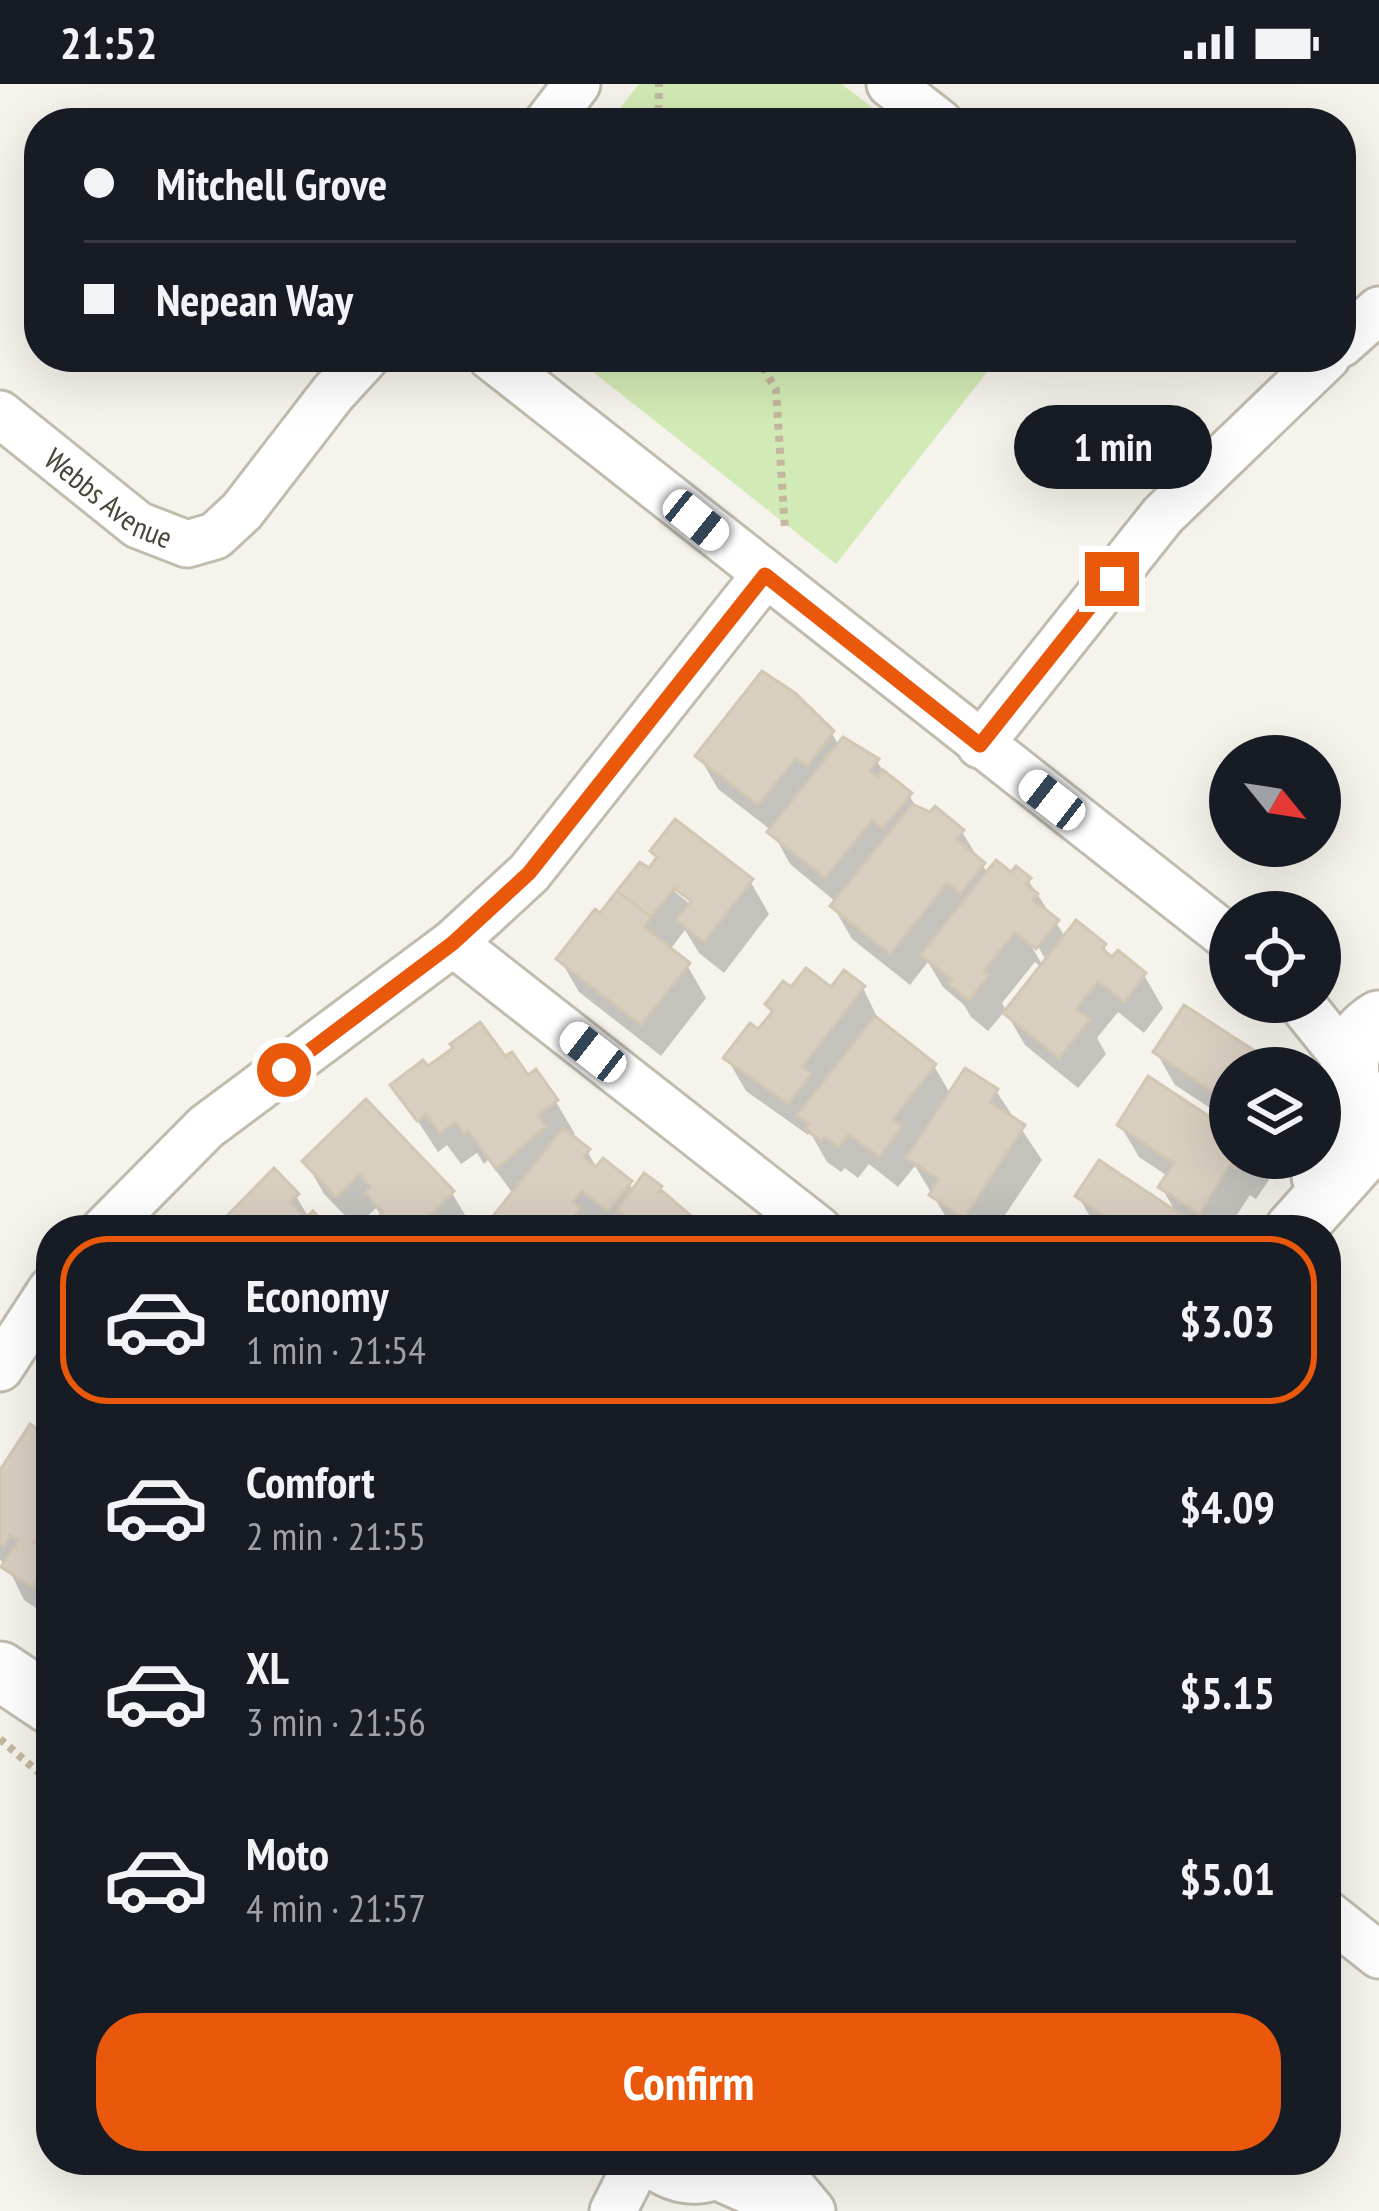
<!DOCTYPE html>
<meta charset="utf-8">
<style>
:root{--surface:#171b24;--page:#20242c;--text:#f1f3f6;--muted:#9ea1a6;--line:#363941;--accent:#ea580c}
body{margin:0;font-family:"PT Sans Narrow",sans-serif;background:var(--page);color:var(--text);height:100vh;display:flex;flex-direction:column;font-size:45px;white-space:nowrap}
*{box-sizing:border-box;margin:0}
p{font-size:39px;color:var(--muted)}
.icon{flex:none;width:66px;height:66px;fill:none;stroke:currentColor;stroke-width:2;stroke-linecap:round;stroke-linejoin:round}
.map{position:relative;flex:1;overflow:hidden}
.side{position:absolute;left:36px;top:1131px;width:1305px;height:960px;display:flex;flex-direction:column;background:var(--surface);border-radius:48px;box-shadow:0 12px 48px #0002}
.side>*{flex:none}
.hud{position:absolute;left:24px;top:24px;width:1332px;height:264px;border-radius:48px;box-shadow:0 12px 48px #0002;display:grid;align-content:center;height:264px;padding:0 60px;background:var(--surface)}
.needle{width:78px;rotate:120deg}
.controls{position:absolute;left:1209px;top:651px;display:grid;gap:24px}
.controls a{display:grid;place-items:center;width:132px;height:132px;border-radius:50%;background:var(--surface);box-shadow:0 12px 48px #0002;font-size:60px}
.end{position:absolute;width:54px;height:54px;margin:-27px;border:15px solid #ea580c;background:#fff;box-shadow:0 0 0 6px #fff}
.from{border-radius:50%}
.bubble{position:absolute;height:84px;border-radius:42px;background:var(--surface);box-shadow:0 12px 48px #0002;font-size:39px;font-weight:600;line-height:84px;text-align:center}
.car{position:absolute;width:36px;height:72px;margin:-36px -18px;border-radius:15px;box-shadow:0 0 9px 3px #0007;background:linear-gradient(#fff 24%,#345 0 40%,#fff 0 76%,#345 0 86%,#fff 0)}
.hud b{display:flex;align-items:center;gap:42px;height:114px;font-size:45px}
.hud b+b{border-top:3px solid var(--line)}
.hud i{width:30px;height:30px;background:var(--text)}
ul{padding:21px 0 0;list-style:none}
li{display:flex;align-items:center;gap:36px;height:168px;margin:0 24px 18px;padding:0 36px;border:6px solid transparent;border-radius:48px}
li div{flex:1}
li b{display:block;font-size:45px}
li em{font-style:normal;font-weight:600}
li.on{border-color:var(--accent)}
li>.icon{width:108px;height:108px;stroke-width:1.5}
.primary-button{display:flex;gap:24px;margin-top:auto;padding:24px 60px}
.primary-button a{flex:1;height:138px;border-radius:48px;background:var(--accent);color:#fff;font-size:48px;font-weight:600;line-height:138px;text-align:center}
.status{display:flex;justify-content:space-between;align-items:center;height:84px;padding:0 60px;background:var(--surface);direction:ltr}
.status svg{height:33px;fill:currentColor}
.map>svg:first-child{display:block}
.green{fill:#d2eab5}
.shadow{fill:#0003;fill-rule:evenodd}
.building{fill:#d8cfc1;stroke:#d3c7b4;stroke-width:3}
.lines{fill:none;stroke-linecap:round;stroke-linejoin:round}
.minor-casing{stroke:#c2bbae;stroke-width:51}
.tertiary-casing{stroke:#c2bbae;stroke-width:63}
.path{stroke:#c4b79f;stroke-width:8;stroke-dasharray:6 6;stroke-linecap:butt}
.minor{stroke:#fff;stroke-width:45}
.tertiary{stroke:#fff;stroke-width:57}
.route{stroke:#ea580c;stroke-width:15}
.labels{text-anchor:middle;dominant-baseline:central;stroke-width:10;stroke-linejoin:round;paint-order:stroke}
.street-label{font-size:30px;fill:#4b4439;stroke:#fff}
</style>
<div class="status"><b>21:52</b><svg viewBox="0 0 49 12"><path d="M0 12V9h3v3zM5 12V6h3v6zM10 12V3h3v9zM15 12V0h3v12zM26 1h20v11H26zM47 4h2v5h-2z"/></svg></div>
<div class="map">
<svg width="1379" height="2127" viewBox="0 0 1379 2127">
<rect width="100%" height="100%" fill="#f6f3ec"/>
<path class="green" d="M639 0H842L892 39H608Z
M574 273H999L836 480Z"/>
<path class="shadow" d="M832 649 839 662 877 677 886 692 909 711 918 726 962 748 988 790 1028 796 1066 854 1104 862 1112 877 1144 891 1163 924 1144 949 1118 928 1097 954 1106 970 1078 1004 1025 961 1005 927 988 947 971 933 964 921 943 903 928 878 910 901 852 855 833 822 836 818 790 780 772 747 718 705 699 672ZM1031 850 1047 878 1043 882 1026 853ZM1035 878 1042 884 1007 928 1002 919Z
M653 767 750 797 769 830 724 889 699 869 685 846 669 867 687 881 706 914 661 972 579 908 560 875 649 788 658 776ZM668 795 705 824 701 829 674 807Z
M863 904 880 939 934 982 951 1011 996 1007 1042 1076 995 1146 952 1143 915 1082 898 1103 869 1080 858 1094 845 1084 841 1088 827 1078 810 1048 808 1051 746 1007 727 974 759 950 774 930 769 920 791 908Z
M1156 968 1272 984H1230V1050L1218 1029 1175 1001Z
M504 976 556 1018 575 1050 570 1053 587 1067 598 1086 629 1099 634 1108 660 1104 702 1146H613L602 1137 595 1146H500L494 1136 514 1111 488 1076 484 1080 477 1069 461 1080 447 1061 438 1068 394 1001 427 986Z
M1120 1041 1230 1050V1074H1270L1266 1081 1256 1075 1269 1096 1256 1115 1250 1111 1227 1146H1098L1078 1112 1178 1132 1162 1104 1169 1093 1139 1073Z
M306 1078 452 1109 471 1141 466 1146H380L382 1133 376 1124 356 1143 324 1110Z
M296 1112 309 1134 327 1146H227Z
M51 1357V1534L24 1516 7 1481 0 1476V1391Z"/>
<path class="building" d="M762 587 795 609 834 647 807 682 796 674 758 721 695 672Z
M843 653 879 675 870 687 878 693 883 686 912 709 883 745 872 736 825 794 767 748Z
M912 720 930 728 935 722 964 746 956 755 985 779 960 810 947 799 890 870 830 822Z
M675 735 753 795 704 858 676 836 691 817 674 804 651 833 617 807 640 778 649 784 657 773 650 767Z
M996 776 1011 788 1016 782 1031 794 1026 800 1038 810 1033 816 1059 836 1036 865 1015 848 984 887 989 891 969 916 948 900 952 896 920 871Z
M617 807 651 833 644 843 690 879 641 941 556 875 595 825 600 829Z
M1076 836 1106 860 1102 865 1112 873 1118 866 1146 889 1124 918 1098 897 1076 925 1090 935 1059 974 1003 929Z
M806 884 831 903 844 886 865 902 802 983 811 990 788 1020 723 974 750 939 758 945 773 927 765 920 783 897 791 903Z
M1184 921 1281 984H1230V1039L1215 1029 1224 1015 1153 968Z
M875 932 936 980 893 1035 902 1042 879 1073 849 1050 838 1063 825 1053 821 1057 805 1045 809 1040 797 1031Z
M480 938 505 972 512 968 528 991 536 985 558 1016 538 1031 546 1042 496 1085 468 1046 464 1049 456 1038 440 1049 426 1030 417 1037 390 1001 423 976 428 982 453 964 450 960Z
M965 984 998 1005 990 1018 1025 1041 964 1134 929 1111 939 1095 906 1074Z
M1148 992 1230 1046V1074H1243L1237 1084 1231 1080 1199 1130 1158 1103 1174 1079 1117 1041Z
M366 1015 454 1107 414 1146H380L373 1139 383 1128 365 1109 371 1103 359 1090 336 1113 302 1077Z
M563 1044 590 1065 584 1073 596 1083 603 1074 632 1097 608 1127 582 1107 573 1118 580 1124 565 1143 558 1138 551 1146H503L490 1136Z
M1099 1076 1197 1141 1193 1146H1115L1118 1141 1075 1112Z
M274 1084 299 1110 290 1118 305 1134 313 1127 329 1146H226L220 1139Z
M644 1089 662 1102 658 1108 662 1107 704 1143 702 1146H616L626 1132 617 1126Z
M30 1340 51 1354V1430L33 1458 51 1474 32 1503 1 1483 19 1456 10 1451 4 1461 0 1459V1386Z"/>
<g class="lines">
<g class="minor-casing">
<g id="minor">
<path d="M890 0 940 39"/>
<path d="M547 39 577 0"/>
<path d="M1341 260 1379 226"/>
<path d="M491 273 1230 855"/>
<path id="s1" d="M0 330 138 441 187 460 215 452 242 427 333 309 366 273"/>
<path d="M980 661 1163 431 1327 273"/>
<path d="M453 859 819 1146"/>
<path d="M1300 918 1349 979"/>
<path d="M104 1146 206 1043 453 859 529 789 765 491"/>
<path d="M0 1284 51 1206"/>
<path d="M1326 1829 1379 1871"/>
<path d="M769 2076 812 2127"/>
<path d="M709 2089 795 2127"/>
<path d="M613 2127 639 2076"/>
</g>
</g>
<g class="tertiary-casing">
<path id="tertiary" d="M1379 936C1339 960 1340 1007 1379 1031
M1321 1092 1357 1013
M1294 1146 1379 1051
M0 1587 51 1621
M656 2076C680 2094 706 2096 729 2076"/>
</g>
<path class="path" d="M658 39 659 0
M757 273 776 306 785 445
M0 1655 51 1699"/>
<use href="#minor" class="minor"/>
<use href="#tertiary" class="tertiary"/>
</g>
<g class="lines">
<path class="route" d="M284 986 453 859 529 789 765 491 980 661 1112 495"/>
</g>
<g class="labels">
<g class="street-label">
<text stroke="none"><textPath href="#s1" startOffset="138">Webbs Avenue</textPath></text>
</g>
</g>
</svg>
<div class="controls">
<a><svg class="needle" viewBox="-14 -14 28 28"><path d="M0-13l5 13h-10z" fill="#e53935"/><path d="M0 13l5-13h-10z" fill="#9ea1a6"/></svg></a>
<a><svg class="icon" aria-label="locate" viewBox="0 0 24 24"><circle cx="12" cy="12" r="6"/><path d="M12 2v4M12 18v4M2 12h4M18 12h4"/></svg></a>
<a><svg class="icon" aria-label="layers" viewBox="0 0 24 24"><path d="M12 4l9 5-9 5-9-5zM3 14l9 5 9-5"/></svg></a>
</div>
<i class="end from" style="left:284px;top:986px"></i>
<i class="end" style="left:1112px;top:495px"></i>
<div class="bubble" style="left:1014px;top:321px;width:198px">1 min</div>
<i class="car" style="left:696px;top:436px;rotate:129deg"></i>
<i class="car" style="left:1052px;top:716px;rotate:308deg"></i>
<i class="car" style="left:593px;top:968px;rotate:308deg"></i>
<div class="hud">
<b><i class="from"></i>Mitchell Grove</b>
<b><i></i>Nepean Way</b>
</div>
<section class="side">
<ul>
<li class="on"><svg class="icon" aria-label="car" viewBox="0 0 24 24"><path d="M5 17H2v-5l4-1 3-4h7l3 4 3 1v5h-3M9 17h6M6 11h13"/><circle cx="7" cy="17" r="2"/><circle cx="17" cy="17" r="2"/></svg><div><b>Economy</b><p>1 min · 21:54</p></div><em>$3.03</em></li>
<li><svg class="icon" aria-label="car" viewBox="0 0 24 24"><path d="M5 17H2v-5l4-1 3-4h7l3 4 3 1v5h-3M9 17h6M6 11h13"/><circle cx="7" cy="17" r="2"/><circle cx="17" cy="17" r="2"/></svg><div><b>Comfort</b><p>2 min · 21:55</p></div><em>$4.09</em></li>
<li><svg class="icon" aria-label="car" viewBox="0 0 24 24"><path d="M5 17H2v-5l4-1 3-4h7l3 4 3 1v5h-3M9 17h6M6 11h13"/><circle cx="7" cy="17" r="2"/><circle cx="17" cy="17" r="2"/></svg><div><b>XL</b><p>3 min · 21:56</p></div><em>$5.15</em></li>
<li><svg class="icon" aria-label="car" viewBox="0 0 24 24"><path d="M5 17H2v-5l4-1 3-4h7l3 4 3 1v5h-3M9 17h6M6 11h13"/><circle cx="7" cy="17" r="2"/><circle cx="17" cy="17" r="2"/></svg><div><b>Moto</b><p>4 min · 21:57</p></div><em>$5.01</em></li>
</ul>
<div class="primary-button"><a>Confirm</a></div>
</section>
</div>
